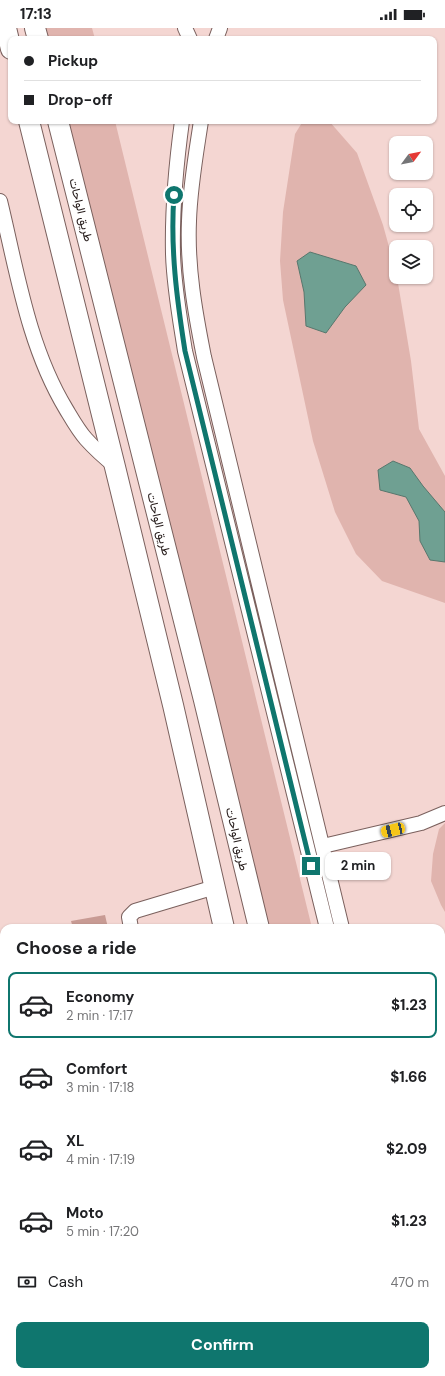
<!DOCTYPE html>
<meta charset="utf-8">
<style>
:root{--surface:#fff;--page:#f2f2f2;--text:#202124;--muted:#757577;--line:#e0e0e0;--accent:#0f766e}
body{margin:0;font-family:"DM Sans",Vazirmatn,sans-serif;background:var(--page);color:var(--text);height:100vh;display:flex;flex-direction:column;font-size:15px;white-space:nowrap}
*{box-sizing:border-box;margin:0}
p{font-size:13px;color:var(--muted)}
.icon{flex:none;width:22px;height:22px;fill:none;stroke:currentColor;stroke-width:2;stroke-linecap:round;stroke-linejoin:round}
.map{position:relative;flex:1;overflow:hidden}
.panel{position:absolute;left:0px;top:896px;width:445px;height:452px;display:flex;flex-direction:column;background:var(--surface);border-radius:12px 12px 0 0;box-shadow:0 1px 3px #0004}
.panel>*{flex:none}
.banner{position:absolute;left:8px;top:8px;width:429px;height:88px;border-radius:8px;box-shadow:0 1px 3px #0004;display:grid;align-content:center;height:88px;padding:0 16px;background:var(--surface)}
.needle{width:26px;rotate:58deg}
.tools{position:absolute;left:389px;top:108px;display:grid;gap:8px}
.tools a{display:grid;place-items:center;width:44px;height:44px;border-radius:8px;background:var(--surface);box-shadow:0 1px 3px #0004;font-size:20px}
.end{position:absolute;width:18px;height:18px;margin:-9px;border:5px solid #0f766e;background:#fff;box-shadow:0 0 0 2px #fff}
.from{border-radius:50%}
.bubble{position:absolute;height:28px;border-radius:8px;background:var(--surface);box-shadow:0 1px 3px #0004;font-size:13px;font-weight:700;line-height:28px;text-align:center}
.car{position:absolute;width:12px;height:24px;margin:-12px -6px;border-radius:5px;box-shadow:0 0 3px 1px #0007;background:linear-gradient(#f5c518 24%,#345 0 40%,#f5c518 0 76%,#345 0 86%,#f5c518 0)}
.banner b{display:flex;align-items:center;gap:14px;height:38px;font-size:15px}
.banner b+b{border-top:1px solid var(--line)}
.banner i{width:10px;height:10px;background:var(--text)}
ul{padding:0;list-style:none}
li{display:flex;align-items:center;gap:12px;height:66px;margin:0 8px 6px;padding:0 8px;border:2px solid transparent;border-radius:8px}
li div{flex:1}
li b{display:block;font-size:15px}
li em{font-style:normal;font-weight:700}
li.active{border-color:var(--accent)}
li>.icon{width:36px;height:36px;stroke-width:1.5}
h2{padding:0 16px;font-size:18px;line-height:48px}
.pay{display:flex;align-items:center;gap:10px;height:44px;padding:0 16px;font-size:15px}
.pay p{margin-inline-start:auto}
.action{display:flex;gap:8px;margin-top:auto;padding:8px 16px}
.action a{flex:1;height:46px;border-radius:8px;background:var(--accent);color:#fff;font-size:16px;font-weight:700;line-height:46px;text-align:center}
.status{display:flex;justify-content:space-between;align-items:center;height:28px;padding:0 20px;background:var(--surface);direction:ltr}
.status svg{height:11px;fill:currentColor}
.map>svg:first-child{display:block}
.green{fill:#e0b4ae}
.water{fill:#6fa092;stroke:#58776d}
.building{fill:#c89b94}
.lines{fill:none;stroke-linecap:round;stroke-linejoin:round}
.minor-casing{stroke:#7a605d;stroke-width:16}
.highway-casing{stroke:#7a605d;stroke-width:22}
.minor{stroke:#fff;stroke-width:14}
.highway{stroke:#fff;stroke-width:20}
.route{stroke:#0f766e;stroke-width:5}
.labels{text-anchor:middle;dominant-baseline:central;stroke-width:3;stroke-linejoin:round;paint-order:stroke}
.street-label{font-size:12px;fill:#211716;stroke:#fff}
</style>
<div class="status"><b>17:13</b><svg viewBox="0 0 49 12"><path d="M0 12V9h3v3zM5 12V6h3v6zM10 12V3h3v9zM15 12V0h3v12zM26 1h20v11H26zM47 4h2v5h-2z"/></svg></div>
<div class="map">
<svg width="445" height="1348" viewBox="0 0 445 1348">
<rect width="100%" height="100%" fill="#f4d6d2"/>
<path class="green" d="M46 0H92L95 11H48Z
M68 93H115L312 900H264Z
M303 93H329L357 125 383 197 396 244V249H397L411 333 419 401 445 448V575L382 553 356 526 335 484 313 413 283 272 280 233 283 184 295 106Z
M445 795V884L441 877 431 853 433 826 439 801Z
M371 1344H413L409 1348H374Z"/>
<path class="water" d="M310 224 356 238 366 257 345 279 326 305 306 298 304 264 297 233Z
M393 433 410 440 423 458 445 484V534L430 532 420 513 419 493 406 469 380 462 378 442Z"/>
<path class="building" d="M105 887 108 900H73L71 893Z"/>
<g class="lines">
<g class="minor-casing">
<path id="minor" d="M185 0 190 11
M216 11 220 0
M182 93C176 137 172 182 173 226 174 259 180 291 185 323L327 900
M201 93C196 126 190 159 189 193 187 239 195 284 204 329L342 900
M0 173C17 243 28 318 66 381 72 391 78 402 86 411 95 421 105 430 115 438
M323 818 421 795 445 785
M131 900 129 889 135 883 215 859
M0 1108 4 1107
M0 1136H4
M441 1306 445 1322
M433 1344 434 1348
M419 1348 421 1344"/>
</g>
<g class="highway-casing">
<path id="highway" d="M6 0 11 21
M35 0 38 11
M29 93 115 439 173 677 224 900
M58 93 204 672 259 900
M321 1344 322 1348
M365 1344 366 1348"/>
</g>
<use href="#minor" class="minor"/>
<use href="#highway" class="highway"/>
</g>
<g class="lines">
<path class="route" d="M174 167C170 220 177 272 185 323L311 838"/>
</g>
<g class="labels">
<g class="street-label">
<text transform="translate(81 182) rotate(76)">طريق الواحات</text>
<text transform="translate(159 496) rotate(76)">طريق الواحات</text>
<text transform="translate(237 811) rotate(77)">طريق الواحات</text>
</g>
</g>
</svg>
<div class="tools">
<a><svg class="needle" viewBox="-14 -14 28 28"><path d="M0-13l5 13h-10z" fill="#e53935"/><path d="M0 13l5-13h-10z" fill="#757577"/></svg></a>
<a><svg class="icon" aria-label="locate" viewBox="0 0 24 24"><circle cx="12" cy="12" r="6"/><path d="M12 2v4M12 18v4M2 12h4M18 12h4"/></svg></a>
<a><svg class="icon" aria-label="layers" viewBox="0 0 24 24"><path d="M12 4l9 5-9 5-9-5zM3 14l9 5 9-5"/></svg></a>
</div>
<i class="end from" style="left:174px;top:167px"></i>
<i class="end" style="left:311px;top:838px"></i>
<div class="bubble" style="left:325px;top:824px;width:66px">2 min</div>
<i class="car" style="left:393px;top:802px;rotate:257deg"></i>
<div class="banner">
<b><i class="from"></i>Pickup</b>
<b><i></i>Drop-off</b>
</div>
<section class="panel">
<h2>Choose a ride</h2>
<ul>
<li class="active"><svg class="icon" aria-label="car" viewBox="0 0 24 24"><path d="M5 17H2v-5l4-1 3-4h7l3 4 3 1v5h-3M9 17h6M6 11h13"/><circle cx="7" cy="17" r="2"/><circle cx="17" cy="17" r="2"/></svg><div><b>Economy</b><p>2 min · 17:17</p></div><em>$1.23</em></li>
<li><svg class="icon" aria-label="car" viewBox="0 0 24 24"><path d="M5 17H2v-5l4-1 3-4h7l3 4 3 1v5h-3M9 17h6M6 11h13"/><circle cx="7" cy="17" r="2"/><circle cx="17" cy="17" r="2"/></svg><div><b>Comfort</b><p>3 min · 17:18</p></div><em>$1.66</em></li>
<li><svg class="icon" aria-label="car" viewBox="0 0 24 24"><path d="M5 17H2v-5l4-1 3-4h7l3 4 3 1v5h-3M9 17h6M6 11h13"/><circle cx="7" cy="17" r="2"/><circle cx="17" cy="17" r="2"/></svg><div><b>XL</b><p>4 min · 17:19</p></div><em>$2.09</em></li>
<li><svg class="icon" aria-label="car" viewBox="0 0 24 24"><path d="M5 17H2v-5l4-1 3-4h7l3 4 3 1v5h-3M9 17h6M6 11h13"/><circle cx="7" cy="17" r="2"/><circle cx="17" cy="17" r="2"/></svg><div><b>Moto</b><p>5 min · 17:20</p></div><em>$1.23</em></li>
</ul>
<div class="pay"><svg class="icon" aria-label="cash" viewBox="0 0 24 24"><path d="M3 7h18v10H3z"/><circle cx="12" cy="12" r="2"/></svg>Cash<p>470 m</p></div>
<div class="action"><a>Confirm</a></div>
</section>
</div>
